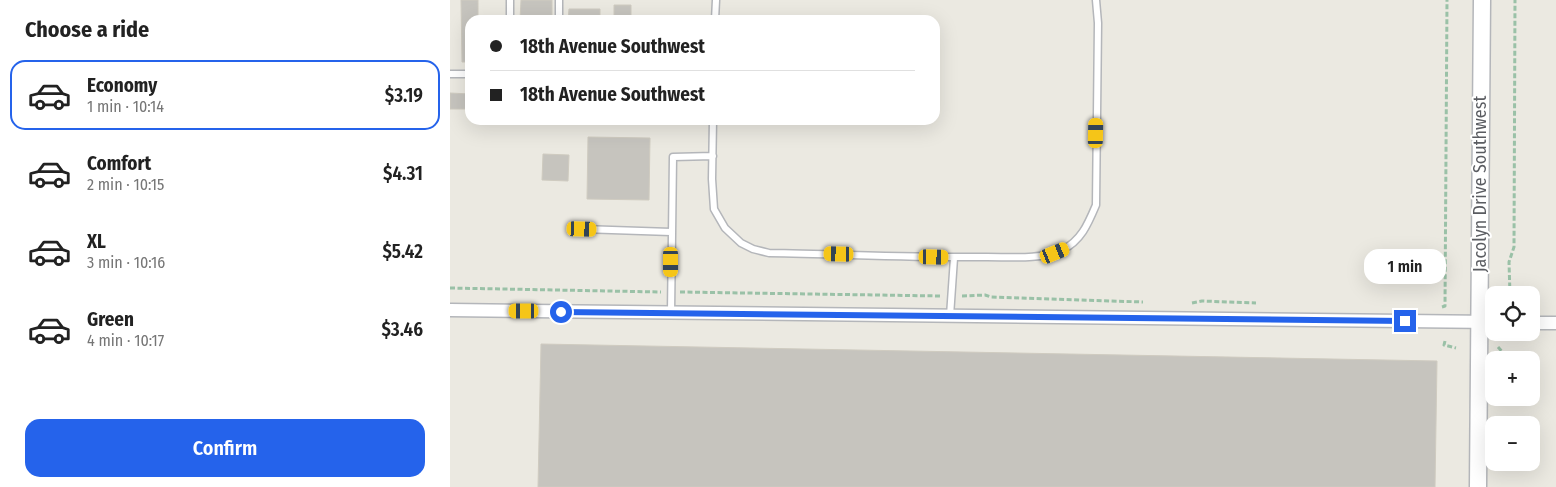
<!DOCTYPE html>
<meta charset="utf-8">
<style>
:root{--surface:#fff;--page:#f2f2f2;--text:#222;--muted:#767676;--line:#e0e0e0;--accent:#2563eb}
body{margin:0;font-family:"Fira Sans Condensed",sans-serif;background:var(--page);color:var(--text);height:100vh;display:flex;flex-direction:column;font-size:19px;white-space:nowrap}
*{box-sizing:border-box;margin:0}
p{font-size:16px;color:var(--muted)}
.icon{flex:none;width:28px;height:28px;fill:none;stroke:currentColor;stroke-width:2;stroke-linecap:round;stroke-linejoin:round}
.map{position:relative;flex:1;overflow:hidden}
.drawer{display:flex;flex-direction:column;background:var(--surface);width:450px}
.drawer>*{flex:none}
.top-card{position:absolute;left:15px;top:15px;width:475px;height:110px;border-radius:15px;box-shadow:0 5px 20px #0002;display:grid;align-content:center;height:110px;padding:0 25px;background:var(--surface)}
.tools{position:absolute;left:1035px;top:286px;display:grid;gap:10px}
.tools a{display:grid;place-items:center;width:55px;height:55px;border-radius:10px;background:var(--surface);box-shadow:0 5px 20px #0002;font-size:25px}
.end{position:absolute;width:22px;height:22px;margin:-11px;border:6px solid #2563eb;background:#fff;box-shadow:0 0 0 2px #fff}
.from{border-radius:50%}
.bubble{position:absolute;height:35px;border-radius:15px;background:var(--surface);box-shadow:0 5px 20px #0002;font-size:16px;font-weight:600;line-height:35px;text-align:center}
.car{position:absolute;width:15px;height:30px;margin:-15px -8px;border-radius:6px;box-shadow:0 0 4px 1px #0007;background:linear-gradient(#f5c518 24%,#345 0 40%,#f5c518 0 76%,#345 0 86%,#f5c518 0)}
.top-card b{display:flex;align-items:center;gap:18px;height:48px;font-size:19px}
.top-card b+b{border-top:1px solid var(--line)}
.top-card i{width:12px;height:12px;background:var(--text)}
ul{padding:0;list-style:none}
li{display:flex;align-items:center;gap:15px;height:70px;margin:0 10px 8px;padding:0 15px;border:2px solid transparent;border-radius:15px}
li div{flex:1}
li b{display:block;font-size:19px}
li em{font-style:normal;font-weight:600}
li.current{border-color:var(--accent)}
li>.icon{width:45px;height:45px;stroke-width:1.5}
h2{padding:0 25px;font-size:22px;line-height:60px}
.action{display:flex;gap:10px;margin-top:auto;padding:10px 25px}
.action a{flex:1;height:58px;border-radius:15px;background:var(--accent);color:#fff;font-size:20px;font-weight:600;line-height:58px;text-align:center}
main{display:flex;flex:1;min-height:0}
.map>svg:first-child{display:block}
.building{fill:#c6c4be;stroke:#cfcbc0}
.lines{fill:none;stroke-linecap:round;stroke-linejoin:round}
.service-casing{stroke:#b4b6ba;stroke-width:9}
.minor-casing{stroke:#b4b6ba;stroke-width:15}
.tertiary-casing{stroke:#b4b6ba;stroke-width:19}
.path{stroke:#9ac1a7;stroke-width:3;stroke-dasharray:5 2.5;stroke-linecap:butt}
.service{stroke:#fff;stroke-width:6}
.minor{stroke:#fff;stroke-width:12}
.tertiary{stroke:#fff;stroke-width:16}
.route{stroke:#2563eb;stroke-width:6}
.labels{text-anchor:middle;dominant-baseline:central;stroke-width:4;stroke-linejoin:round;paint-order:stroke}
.street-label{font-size:18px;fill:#5a5c61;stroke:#fff}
</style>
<main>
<section class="drawer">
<h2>Choose a ride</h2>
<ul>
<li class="current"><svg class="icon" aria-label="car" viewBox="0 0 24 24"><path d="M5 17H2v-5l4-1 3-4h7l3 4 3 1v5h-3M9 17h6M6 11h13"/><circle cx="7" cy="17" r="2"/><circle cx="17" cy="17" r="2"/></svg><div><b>Economy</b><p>1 min · 10:14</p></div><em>$3.19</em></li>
<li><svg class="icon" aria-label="car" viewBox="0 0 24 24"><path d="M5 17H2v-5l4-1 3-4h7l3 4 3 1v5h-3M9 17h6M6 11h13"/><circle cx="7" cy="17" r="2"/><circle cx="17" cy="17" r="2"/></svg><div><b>Comfort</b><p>2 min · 10:15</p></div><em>$4.31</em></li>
<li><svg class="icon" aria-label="car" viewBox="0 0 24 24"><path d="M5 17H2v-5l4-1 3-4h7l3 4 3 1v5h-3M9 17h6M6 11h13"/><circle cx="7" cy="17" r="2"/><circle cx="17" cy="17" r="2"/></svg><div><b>XL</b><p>3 min · 10:16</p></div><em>$5.42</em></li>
<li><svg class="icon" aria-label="car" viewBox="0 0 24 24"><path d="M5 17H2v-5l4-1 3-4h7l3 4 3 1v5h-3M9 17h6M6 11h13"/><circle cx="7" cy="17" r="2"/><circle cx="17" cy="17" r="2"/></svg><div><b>Green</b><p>4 min · 10:17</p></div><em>$3.46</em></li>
</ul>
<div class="action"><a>Confirm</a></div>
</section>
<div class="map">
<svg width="1106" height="487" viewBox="0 0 1106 487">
<rect width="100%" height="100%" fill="#ebe9e1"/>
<path class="building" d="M11 0H28V20H20V62H12Z
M71 0H102V20H70Z
M164 5H181V20H164Z
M119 9H150V20H118Z
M0 93 20 94V109H0Z
M138 137 200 138 199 200 137 199Z
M93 154 119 155 118 181 92 180Z
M91 344 987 361 985 487H88Z"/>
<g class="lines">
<g class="service-casing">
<path id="service" d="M109 0V20
M60 20V0
M265 20 266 0
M0 74H20
M263 120 262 179 264 209 275 228 291 243 303 249 319 253C391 254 464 258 537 257 562 257 589 260 612 250 631 241 638 224 646 205L648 23 646 0
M132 229 221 232
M221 313 223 157 263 156
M500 316 504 258"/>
</g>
<g class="minor-casing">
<path id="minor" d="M0 310 1044 322
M1081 323H1106"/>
</g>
<g class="tertiary-casing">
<path id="tertiary" d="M1028 487 1032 0"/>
</g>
<path class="path" d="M0 288 211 292
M230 292 491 296
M1060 295 1059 262 1064 247 1065 0
M512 296 535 295 541 297 693 302
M742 303 752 301 806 303
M992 307 995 306 997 0
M995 341 994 345 1006 348
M1048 347 1055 355"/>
<use href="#service" class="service"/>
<use href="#minor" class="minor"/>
<use href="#tertiary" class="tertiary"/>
</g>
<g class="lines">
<path class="route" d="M111 312 955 321"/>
</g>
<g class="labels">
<g class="street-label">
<text transform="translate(1030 184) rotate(-90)">Jacolyn Drive Southwest</text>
</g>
</g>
</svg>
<div class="tools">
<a><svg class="icon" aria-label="locate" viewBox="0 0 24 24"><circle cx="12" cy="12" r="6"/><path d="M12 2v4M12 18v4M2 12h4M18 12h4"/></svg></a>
<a>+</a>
<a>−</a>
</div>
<i class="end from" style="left:111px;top:312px"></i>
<i class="end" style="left:955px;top:321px"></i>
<div class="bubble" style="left:914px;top:249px;width:82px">1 min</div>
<i class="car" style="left:646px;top:133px;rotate:1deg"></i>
<i class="car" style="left:132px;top:229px;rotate:92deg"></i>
<i class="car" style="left:605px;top:253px;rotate:68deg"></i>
<i class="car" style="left:389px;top:254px;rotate:271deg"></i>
<i class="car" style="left:484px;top:257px;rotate:91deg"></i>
<i class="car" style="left:221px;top:262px;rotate:180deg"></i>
<i class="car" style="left:74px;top:311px;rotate:270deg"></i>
<div class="top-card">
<b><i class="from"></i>18th Avenue Southwest</b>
<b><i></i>18th Avenue Southwest</b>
</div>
</div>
</main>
